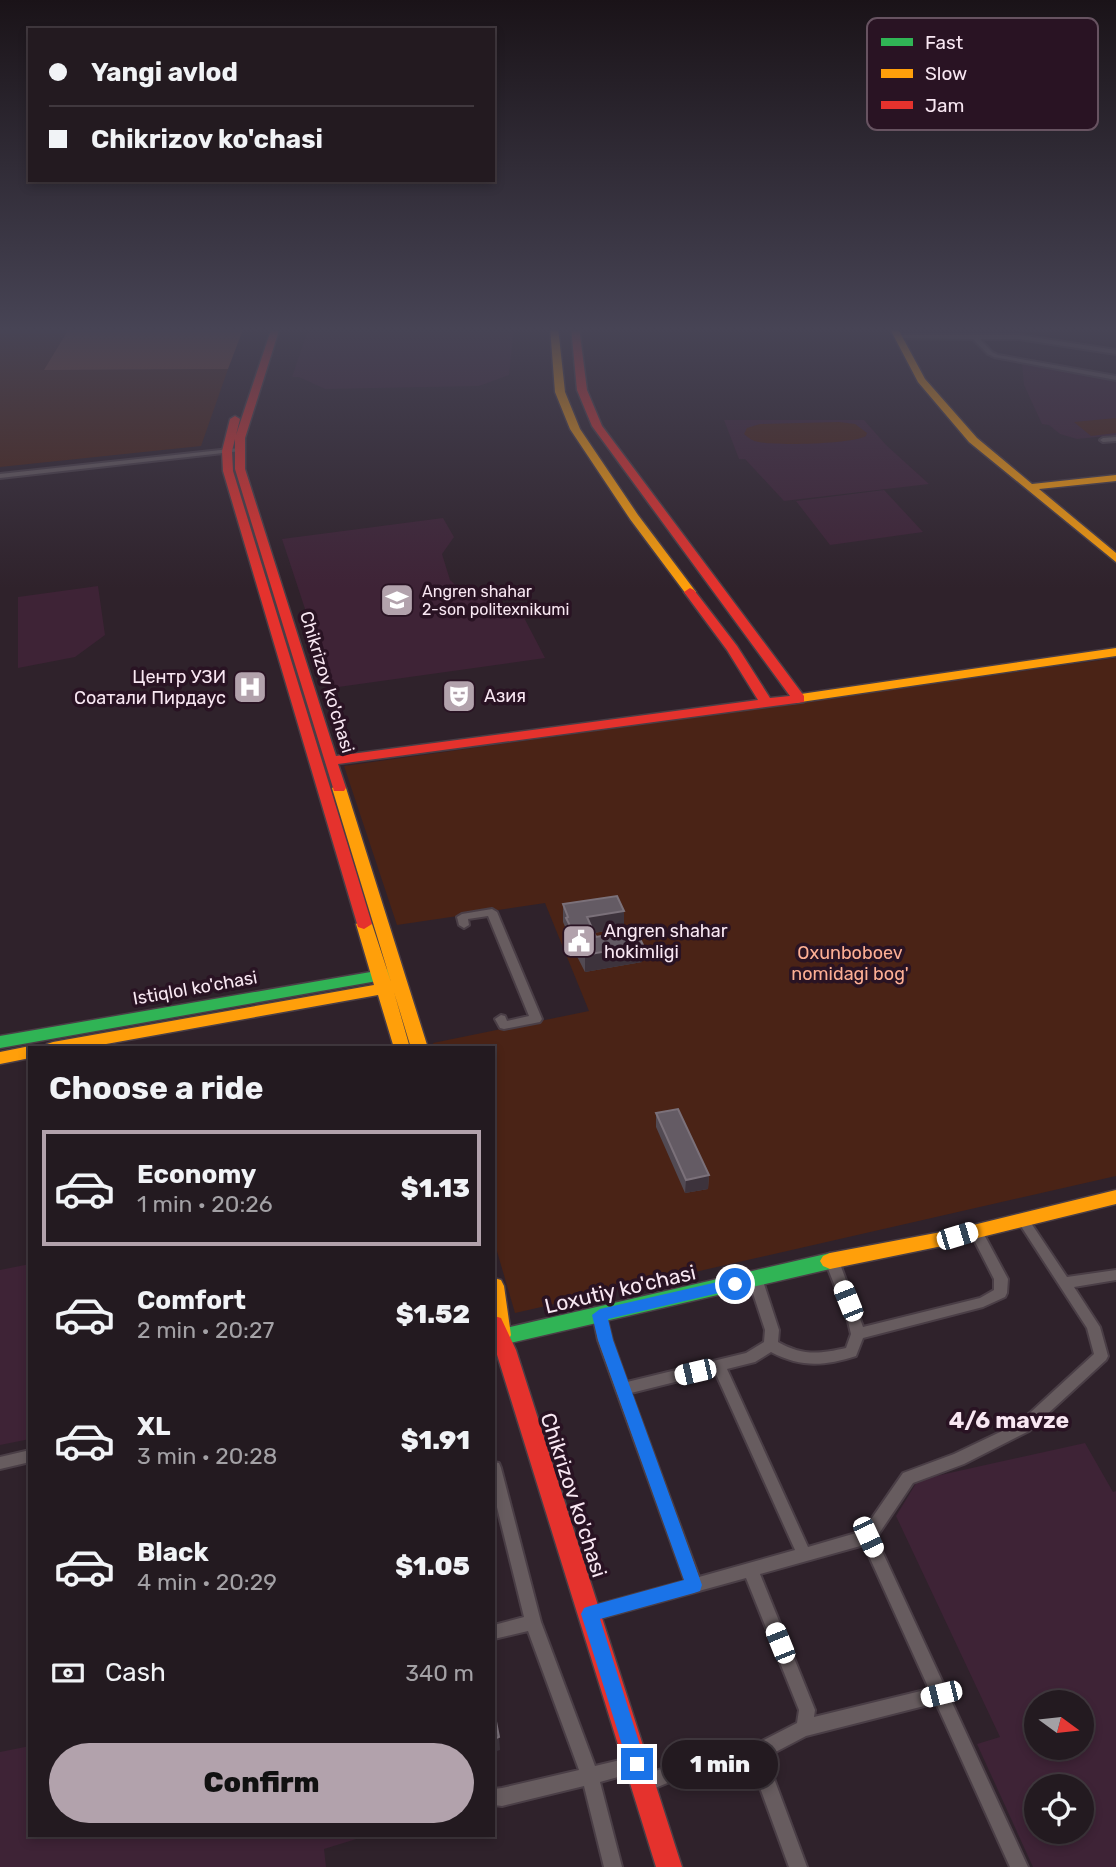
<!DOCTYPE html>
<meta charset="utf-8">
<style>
:root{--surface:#231a20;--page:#2f272d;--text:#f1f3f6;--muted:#a3a1a5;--line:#40383e;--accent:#b2a2ac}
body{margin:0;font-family:Rubik,sans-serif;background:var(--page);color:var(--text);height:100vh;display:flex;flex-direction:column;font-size:26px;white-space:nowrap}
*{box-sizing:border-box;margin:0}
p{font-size:23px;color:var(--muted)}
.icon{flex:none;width:38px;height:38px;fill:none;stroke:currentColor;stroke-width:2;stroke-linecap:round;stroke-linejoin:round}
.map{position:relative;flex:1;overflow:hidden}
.panel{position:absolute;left:28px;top:1046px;width:467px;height:791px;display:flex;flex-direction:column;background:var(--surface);border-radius:0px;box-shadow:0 4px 10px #0003,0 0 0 2px var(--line)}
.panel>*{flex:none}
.top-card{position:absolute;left:28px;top:28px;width:467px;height:154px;border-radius:0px;box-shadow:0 4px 10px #0003,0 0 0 2px var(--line);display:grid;align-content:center;height:154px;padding:0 21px;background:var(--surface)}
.needle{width:46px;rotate:105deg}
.tools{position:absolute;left:1024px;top:1690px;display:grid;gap:14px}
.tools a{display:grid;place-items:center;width:70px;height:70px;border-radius:50%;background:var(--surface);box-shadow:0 4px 10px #0003,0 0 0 2px var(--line);font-size:35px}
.end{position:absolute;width:32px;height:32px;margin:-16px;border:9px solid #1a73e8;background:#fff;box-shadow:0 0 0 4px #fff}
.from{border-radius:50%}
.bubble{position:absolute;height:49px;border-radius:24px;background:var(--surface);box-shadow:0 4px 10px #0003,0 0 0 2px var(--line);font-size:23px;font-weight:800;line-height:49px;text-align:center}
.car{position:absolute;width:21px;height:42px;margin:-21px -10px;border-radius:9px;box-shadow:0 0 5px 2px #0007;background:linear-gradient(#fff 24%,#345 0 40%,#fff 0 76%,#345 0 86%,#fff 0)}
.top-card b{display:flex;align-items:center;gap:24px;height:66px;font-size:26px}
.top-card b+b{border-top:2px solid var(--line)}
.top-card i{width:18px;height:18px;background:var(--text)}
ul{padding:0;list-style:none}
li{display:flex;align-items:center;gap:21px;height:116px;margin:0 14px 10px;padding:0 7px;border:4px solid transparent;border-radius:0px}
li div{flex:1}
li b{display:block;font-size:26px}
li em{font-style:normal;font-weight:800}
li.on{border-color:var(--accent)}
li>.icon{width:63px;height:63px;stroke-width:1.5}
h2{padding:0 21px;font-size:32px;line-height:84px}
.pay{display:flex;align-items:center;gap:18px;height:77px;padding:0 21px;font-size:26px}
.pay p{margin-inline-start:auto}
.primary-button{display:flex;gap:14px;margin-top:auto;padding:14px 21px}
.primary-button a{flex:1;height:80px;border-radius:42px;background:var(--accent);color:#111;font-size:28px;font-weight:800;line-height:80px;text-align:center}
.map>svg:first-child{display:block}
.built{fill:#3e2336;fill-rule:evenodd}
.green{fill:#4a2316}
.forest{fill:#79402e}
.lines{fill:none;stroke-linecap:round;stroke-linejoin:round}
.street-casing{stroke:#4a3e46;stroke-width:4}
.fast-casing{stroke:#4a3e46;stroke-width:3}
.slow-casing{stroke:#4a3e46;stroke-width:3}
.jam-casing{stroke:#4a3e46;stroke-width:3}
.street{fill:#675c5f;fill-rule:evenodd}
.fast{fill:#30b455;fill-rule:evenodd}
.slow{fill:#ff9f0a;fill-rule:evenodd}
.jam{fill:#e5322d;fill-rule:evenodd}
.wall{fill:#524a53}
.shaded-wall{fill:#3d333c}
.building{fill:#645b64;stroke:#7b717a;stroke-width:2}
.route{fill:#1a73e8}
.labels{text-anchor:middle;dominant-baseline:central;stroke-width:7;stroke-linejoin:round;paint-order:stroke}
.far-poi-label{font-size:16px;fill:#f8e7f2;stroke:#291323;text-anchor:start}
.poi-label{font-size:18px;fill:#f8e7f2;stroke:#291323;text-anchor:start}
.street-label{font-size:18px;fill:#f8e7f2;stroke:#291323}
.park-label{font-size:18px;fill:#fdaf94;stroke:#291323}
.near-street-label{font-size:21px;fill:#f8e7f2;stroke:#291323}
.near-neighbourhood-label{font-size:23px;font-weight:bold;fill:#f8e7f2;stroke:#291323}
.key{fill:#291323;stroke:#675361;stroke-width:2}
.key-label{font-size:19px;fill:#f8e7f2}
</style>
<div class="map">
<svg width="1116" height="1867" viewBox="0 0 1116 1867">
<rect width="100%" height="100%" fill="#2f222b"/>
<path class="built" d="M309 327H514L509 375 479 386 325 389 299 377H292Z
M1022 364 1116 381V435L1077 439 1060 434 1049 425 1042 424 1024 385Z
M724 420H864L886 445 929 484 784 501 745 459H739Z
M884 490 923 532 830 545 796 501Z
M443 518 454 537 442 554 450 580 463 592 519 608 545 658 331 688 282 539Z
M98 586 105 635 75 657 18 668V597Z
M30 1264V1439L0 1445V1270Z
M1085 1443 1113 1492 1116 1491V1867H1033L977 1744 1000 1737 896 1516 918 1480ZM1036 1703H1082V1748H1036ZM1036 1787H1082V1832H1036Z
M30 1746V1836H366L324 1849 326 1867H0V1752Z"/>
<path class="green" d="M0 327H70L45 370 228 369 201 446 0 467Z
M1116 418V433L1091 436 1074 422Z
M839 422 855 424 867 433 866 436C853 444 776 446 759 442 752 441 749 438 744 434L747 428 760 424Z
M1116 658V1176L515 1313 494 1241V1048H435L433 1043 589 1011 545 903 397 925 344 766Z"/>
<path class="forest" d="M70 327H244L228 369 44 370Z"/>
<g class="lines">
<g class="street-casing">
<path id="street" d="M898 335H1019L1116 350V354L1019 339H980L992 352 998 355 1116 376V380L994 357 988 354 973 339 896 338V336Z
M1116 437V441L1103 442 1100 440 1103 438Z
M239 448 242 450 241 451 0 478V474Z
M492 909 497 912 542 1019 540 1022 504 1029 500 1028 495 1019 501 1015 505 1016 507 1021 529 1016 488 916 468 919 469 925 464 928 459 925 457 917 462 914Z
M1023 1215 1027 1217 1067 1277 1116 1270V1280L1074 1287 1100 1327 1108 1356 1106 1360 1029 1431 964 1464 913 1483 876 1538 1028 1867H1010L936 1703 806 1736 766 1757 807 1867H789L751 1763 677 1779 643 1793 637 1790 634 1784 637 1778 677 1763 754 1745 797 1723 799 1710 746 1578 590 1621 584 1619 582 1614 584 1609 590 1607 685 1581 598 1340 593 1315 595 1311 600 1310 605 1311 612 1340 627 1382 746 1353 764 1342 765 1330 748 1278 750 1274 755 1273 760 1274 762 1278 779 1330 778 1342C803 1356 819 1354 846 1348L851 1334 847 1317 825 1261 827 1257 832 1256 837 1257 839 1261 863 1327 980 1298 994 1290V1279L969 1230 970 1227 975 1225 980 1227 1008 1279 1007 1293 1005 1297 983 1307 863 1338 856 1356C825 1366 801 1368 771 1352L755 1362 727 1369 808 1547 863 1531 903 1473 954 1454 1019 1423 1094 1354 1087 1328 1017 1220 1019 1217ZM715 1372 795 1550 699 1577 631 1393ZM864 1545 929 1689 814 1717 815 1710 760 1574Z
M30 1450V1462L0 1469V1457Z
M494 1462 499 1463 501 1468 541 1622 595 1766 637 1756 643 1758 645 1764 643 1770 600 1782 622 1867H604L584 1786 502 1806 494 1805V1789L502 1788 579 1770 528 1631 494 1639V1625L524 1617 494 1495Z"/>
</g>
<g class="fast-casing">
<path id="fast" d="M388 969 396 974 394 978 0 1048V1036Z
M830 1253 837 1256 840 1261 837 1266 830 1269 501 1345 494 1342V1331L501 1329Z"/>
</g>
<g class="slow-casing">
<path id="slow" d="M550 327H558L565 392 580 429 638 515 696 592 694 594H686L630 519 570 429 555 392Z
M889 327H897L925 379 977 438 1032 484 1116 475V481L1039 489 1116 553V562L969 442 918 382Z
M1116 648V656L794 703 787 699 794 695Z
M339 784 346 788 428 1048H411L394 992 410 1048H394L378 995 84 1048H45L47 1044 53 1042 374 985 356 924 364 919 372 924 391 982 332 788Z
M30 1046 36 1048H30V1058L0 1064V1052Z
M1116 1190V1204L957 1243 830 1269 823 1266 820 1261 823 1256 830 1253 957 1229Z
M494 1278 501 1280 504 1286 511 1335 508 1341 501 1343 494 1340Z"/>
</g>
<g class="jam-casing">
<path id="jam" d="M272 327H280L245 438V469L336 756 758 700 727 650 684 592 690 588 694 590 737 646 770 698 790 696 592 426 577 390 571 327H579L587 390 602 426 804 696V702L338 764 346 788 344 791H334L235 469V439L232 451 233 471 372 924 364 929 358 927 223 471 222 451 230 419 235 416 240 419 236 435Z
M494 1316 501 1318 516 1350 682 1867H656L494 1345Z"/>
</g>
<use href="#street" class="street"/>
<use href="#fast" class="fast"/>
<use href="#slow" class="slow"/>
<use href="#jam" class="jam"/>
</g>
<path class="wall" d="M563 904 624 928 594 933 596 937 642 962 585 972 566 935V929L563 922Z
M656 1113 709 1175 708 1189 685 1193 656 1127Z"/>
<path class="shaded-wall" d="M624 911V928L587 934V917Z
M643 945 642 962 585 972V955Z
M709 1175 708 1189 685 1193 686 1180Z
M499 1737 500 1750 494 1752V1739Z"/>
<path class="building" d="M617 896 624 911 587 917 596 937 636 930 643 945 585 955 566 918 568 917 563 904Z
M678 1109 709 1175 686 1180 656 1113Z
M494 1711 499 1737 494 1739Z"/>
<linearGradient id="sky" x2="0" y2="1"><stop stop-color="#1a1318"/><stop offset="0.56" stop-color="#474455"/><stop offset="1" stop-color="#474455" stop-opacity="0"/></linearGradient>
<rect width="1116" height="588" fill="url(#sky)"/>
<path class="route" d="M735 1278 742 1284 740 1288 608 1319 613 1340 702 1585 700 1591 694 1593 600 1619 646 1764 643 1770 637 1773 630 1770 628 1764 581 1614 584 1608 590 1606 684 1580 598 1340 592 1315 600 1309Z"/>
<defs>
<g id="university-square" transform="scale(1.75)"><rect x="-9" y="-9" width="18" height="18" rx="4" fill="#b2a2ac" stroke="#291323"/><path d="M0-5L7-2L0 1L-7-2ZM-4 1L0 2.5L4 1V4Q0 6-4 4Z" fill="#fff"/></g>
<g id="hospital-square" transform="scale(1.75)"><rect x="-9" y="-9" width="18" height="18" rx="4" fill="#b2a2ac" stroke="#291323"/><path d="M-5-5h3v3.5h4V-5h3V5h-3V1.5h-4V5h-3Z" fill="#fff"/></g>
<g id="theatre-square" transform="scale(1.75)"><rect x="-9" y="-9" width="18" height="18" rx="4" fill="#b2a2ac" stroke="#291323"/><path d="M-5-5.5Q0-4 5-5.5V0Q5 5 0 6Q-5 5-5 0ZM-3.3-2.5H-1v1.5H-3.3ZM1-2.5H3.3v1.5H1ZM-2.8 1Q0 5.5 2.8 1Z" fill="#fff"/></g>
<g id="civic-square" transform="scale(1.75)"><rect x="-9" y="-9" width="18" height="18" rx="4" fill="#b2a2ac" stroke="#291323"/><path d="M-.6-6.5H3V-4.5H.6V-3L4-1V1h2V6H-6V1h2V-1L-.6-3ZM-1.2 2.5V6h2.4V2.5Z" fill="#fff"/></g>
</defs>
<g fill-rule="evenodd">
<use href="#university-square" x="397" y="600"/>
<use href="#hospital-square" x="250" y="687"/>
<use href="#theatre-square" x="459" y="696"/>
<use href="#civic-square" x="579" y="941"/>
</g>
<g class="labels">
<g class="far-poi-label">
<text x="422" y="591">Angren shahar<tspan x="422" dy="18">2-son politexnikumi</tspan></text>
</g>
<g class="poi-label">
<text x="226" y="677" text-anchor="end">Центр УЗИ<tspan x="226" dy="21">Соатали Пирдаус</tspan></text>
<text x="484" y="696">Азия</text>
<text x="604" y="931">Angren shahar<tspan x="604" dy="21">hokimligi</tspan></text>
</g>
<g class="street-label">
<text transform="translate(327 682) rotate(73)">Chikrizov ko'chasi</text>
<text transform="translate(195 988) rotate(-10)">Istiqlol ko'chasi</text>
</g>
<g class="park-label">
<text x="850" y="953">Oxunboboev<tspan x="850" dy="21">nomidagi bog'</tspan></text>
</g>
<g class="near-street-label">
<text transform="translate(620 1289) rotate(-13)">Loxutiy ko'chasi</text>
<text transform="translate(574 1495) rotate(72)">Chikrizov ko'chasi</text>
</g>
<g class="near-neighbourhood-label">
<text x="1009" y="1420">4/6 mavze</text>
</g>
</g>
<rect x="867" y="18" width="231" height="112" rx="10" class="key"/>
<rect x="881" y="38" width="32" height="8" fill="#30b455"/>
<rect x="881" y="69" width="32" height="9" fill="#ff9f0a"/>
<rect x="881" y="101" width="32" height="8" fill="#e5322d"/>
<g class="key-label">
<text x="925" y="49">Fast</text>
<text x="925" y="80">Slow</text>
<text x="925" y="112">Jam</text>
</g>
</svg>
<div class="tools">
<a><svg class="needle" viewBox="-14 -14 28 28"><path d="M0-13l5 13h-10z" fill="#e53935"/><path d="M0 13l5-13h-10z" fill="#a3a1a5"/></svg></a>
<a><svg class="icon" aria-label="locate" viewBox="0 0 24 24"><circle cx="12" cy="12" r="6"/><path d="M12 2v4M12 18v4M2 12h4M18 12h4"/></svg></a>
</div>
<i class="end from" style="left:735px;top:1284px"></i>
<i class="end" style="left:637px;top:1764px"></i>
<div class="bubble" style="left:662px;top:1740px;width:116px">1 min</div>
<i class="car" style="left:957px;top:1236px;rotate:73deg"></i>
<i class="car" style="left:848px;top:1301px;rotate:338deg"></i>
<i class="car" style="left:695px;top:1372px;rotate:257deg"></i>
<i class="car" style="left:868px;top:1537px;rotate:155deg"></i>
<i class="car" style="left:780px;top:1643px;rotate:338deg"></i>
<i class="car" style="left:941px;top:1694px;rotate:256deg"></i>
<div class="top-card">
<b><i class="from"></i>Yangi avlod</b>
<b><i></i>Chikrizov ko'chasi</b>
</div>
<section class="panel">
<h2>Choose a ride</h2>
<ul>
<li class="on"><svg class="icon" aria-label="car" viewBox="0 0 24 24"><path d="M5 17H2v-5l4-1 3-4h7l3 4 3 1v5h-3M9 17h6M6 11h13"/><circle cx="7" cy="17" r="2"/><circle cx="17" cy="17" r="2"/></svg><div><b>Economy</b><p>1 min · 20:26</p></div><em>$1.13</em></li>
<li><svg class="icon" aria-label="car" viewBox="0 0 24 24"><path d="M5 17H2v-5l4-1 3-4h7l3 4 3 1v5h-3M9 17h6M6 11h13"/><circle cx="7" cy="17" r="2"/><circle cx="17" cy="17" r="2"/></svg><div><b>Comfort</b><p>2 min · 20:27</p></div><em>$1.52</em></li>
<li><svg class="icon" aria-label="car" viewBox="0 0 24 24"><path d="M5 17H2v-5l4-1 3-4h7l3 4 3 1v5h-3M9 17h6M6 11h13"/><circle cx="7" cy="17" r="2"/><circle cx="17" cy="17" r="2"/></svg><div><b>XL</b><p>3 min · 20:28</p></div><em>$1.91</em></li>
<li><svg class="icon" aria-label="car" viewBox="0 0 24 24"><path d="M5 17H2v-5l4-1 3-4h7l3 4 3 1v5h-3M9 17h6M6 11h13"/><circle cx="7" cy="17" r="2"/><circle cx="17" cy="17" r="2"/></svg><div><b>Black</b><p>4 min · 20:29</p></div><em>$1.05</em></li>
</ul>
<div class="pay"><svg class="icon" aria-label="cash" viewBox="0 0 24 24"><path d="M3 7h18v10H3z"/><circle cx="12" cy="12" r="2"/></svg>Cash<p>340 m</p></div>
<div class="primary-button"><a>Confirm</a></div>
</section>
</div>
